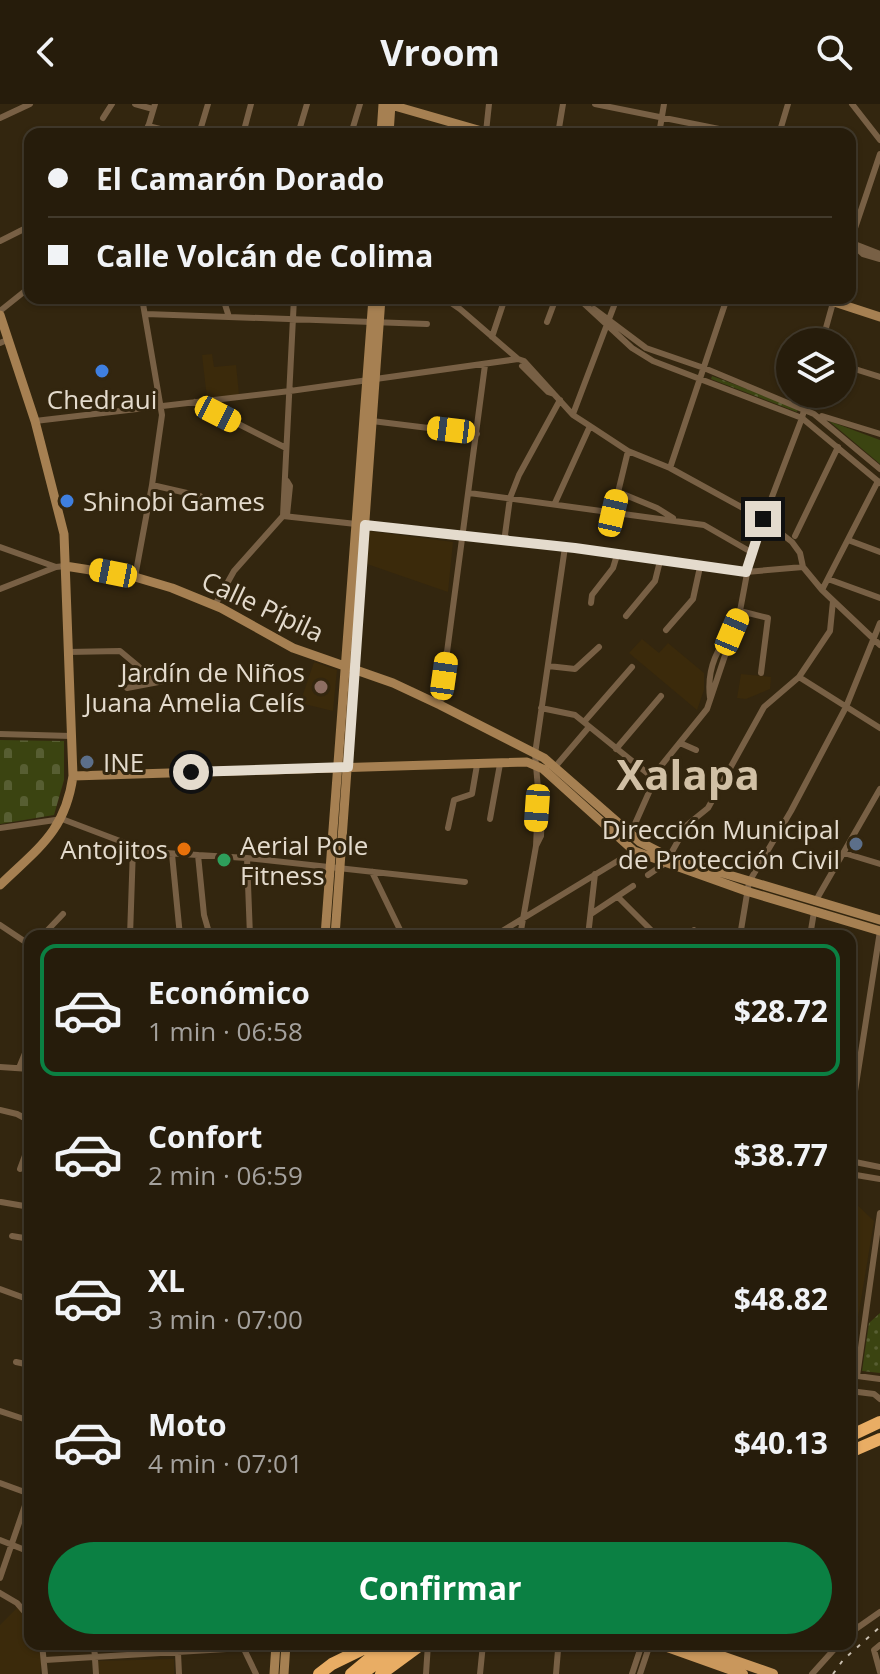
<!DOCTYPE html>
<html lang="es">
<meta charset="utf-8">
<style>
:root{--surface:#261c0b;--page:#322919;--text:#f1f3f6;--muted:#a4a19d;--line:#423a2c;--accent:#0b8043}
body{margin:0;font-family:"Open Sans",sans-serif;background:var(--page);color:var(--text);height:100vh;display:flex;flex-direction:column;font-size:30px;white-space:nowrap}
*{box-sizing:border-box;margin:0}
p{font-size:26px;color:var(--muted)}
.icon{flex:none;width:44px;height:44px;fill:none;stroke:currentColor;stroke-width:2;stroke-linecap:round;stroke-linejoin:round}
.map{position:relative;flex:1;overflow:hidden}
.panel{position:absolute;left:24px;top:826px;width:832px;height:720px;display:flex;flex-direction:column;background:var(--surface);border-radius:16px;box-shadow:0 2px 6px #0004,0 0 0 2px var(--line)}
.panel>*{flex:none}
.banner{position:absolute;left:24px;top:24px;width:832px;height:176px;border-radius:16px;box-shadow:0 2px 6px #0004,0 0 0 2px var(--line);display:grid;align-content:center;height:176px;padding:0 24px;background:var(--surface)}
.tools{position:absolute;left:776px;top:224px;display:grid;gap:16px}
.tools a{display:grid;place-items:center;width:80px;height:80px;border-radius:50%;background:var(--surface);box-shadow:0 2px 6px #0004,0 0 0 2px var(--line);font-size:40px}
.end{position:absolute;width:36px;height:36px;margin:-18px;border:10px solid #e4dbcd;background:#111;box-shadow:0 0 0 4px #111}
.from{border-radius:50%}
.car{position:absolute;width:24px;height:48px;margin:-24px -12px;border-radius:10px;box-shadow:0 0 6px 2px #0007;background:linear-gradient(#f5c518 24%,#345 0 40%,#f5c518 0 76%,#345 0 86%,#f5c518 0)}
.banner b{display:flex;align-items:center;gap:28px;height:76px;font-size:30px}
.banner b+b{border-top:2px solid var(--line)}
.banner i{width:20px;height:20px;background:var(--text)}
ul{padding:14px 0 0;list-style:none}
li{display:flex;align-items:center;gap:24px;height:132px;margin:0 16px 12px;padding:0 8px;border:4px solid transparent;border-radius:16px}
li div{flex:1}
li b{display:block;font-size:30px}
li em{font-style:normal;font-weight:700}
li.on{border-color:var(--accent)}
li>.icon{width:72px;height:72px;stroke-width:1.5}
.primary-button{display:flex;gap:16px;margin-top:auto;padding:16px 24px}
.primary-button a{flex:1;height:92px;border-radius:48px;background:var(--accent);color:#fff;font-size:32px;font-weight:700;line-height:92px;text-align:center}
header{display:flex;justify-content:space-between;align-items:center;height:104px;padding:0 24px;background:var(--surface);font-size:36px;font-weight:700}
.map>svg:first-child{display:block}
.built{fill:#3b2a0b}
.grass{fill:url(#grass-dots)}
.cemetery{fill:url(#cemetery-stones)}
.park{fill:#3b4411}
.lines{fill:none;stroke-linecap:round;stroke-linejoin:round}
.street{stroke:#786045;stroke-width:6}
.secondary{stroke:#a68052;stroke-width:9}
.primary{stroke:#c9975c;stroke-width:10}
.highway{stroke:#e9ad64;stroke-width:12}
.rail{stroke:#c9bfb0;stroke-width:2;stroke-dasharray:4 8;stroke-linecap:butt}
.route{stroke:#e4dbcd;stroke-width:10}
.shop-dot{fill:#3f7fe0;stroke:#33260f;stroke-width:3}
.education-dot{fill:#8d6e63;stroke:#33260f;stroke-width:3}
.service-dot{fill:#5c6f8a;stroke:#33260f;stroke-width:3}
.food-dot{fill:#e8710a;stroke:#33260f;stroke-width:3}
.leisure-dot{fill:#2e9e5b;stroke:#33260f;stroke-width:3}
.labels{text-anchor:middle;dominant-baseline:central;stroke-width:6;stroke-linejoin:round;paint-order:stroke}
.poi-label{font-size:26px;fill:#e4dbcd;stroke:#33260f;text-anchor:start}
.street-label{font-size:26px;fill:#e4dbcd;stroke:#33260f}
.town-label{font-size:42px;font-weight:bold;fill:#d1c0a5;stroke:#33260f}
</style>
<header><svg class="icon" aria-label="back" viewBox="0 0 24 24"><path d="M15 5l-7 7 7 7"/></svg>Vroom<svg class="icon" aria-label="search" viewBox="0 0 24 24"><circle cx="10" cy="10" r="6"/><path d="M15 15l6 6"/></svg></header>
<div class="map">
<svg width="880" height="1570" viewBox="0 0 880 1570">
<defs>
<pattern id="grass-dots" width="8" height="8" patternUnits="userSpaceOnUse" patternTransform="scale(2)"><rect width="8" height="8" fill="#3b4411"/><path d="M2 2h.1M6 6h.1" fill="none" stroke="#575e32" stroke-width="1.8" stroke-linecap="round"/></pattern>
<pattern id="cemetery-stones" width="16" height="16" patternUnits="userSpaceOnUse" patternTransform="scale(2)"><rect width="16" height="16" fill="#3b4411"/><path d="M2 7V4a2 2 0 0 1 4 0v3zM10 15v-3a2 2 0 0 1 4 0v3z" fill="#575e32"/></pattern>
</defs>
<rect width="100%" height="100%" fill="#33260f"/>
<path class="built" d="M212 250 214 263 236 261 239 290 207 294 202 251Z
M368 427 453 438 448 488 367 460Z
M642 535 659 549 668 539 704 569V586L697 606 629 549Z
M314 558 337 566 333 607 300 599Z
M741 570 771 573 770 585 746 595 737 594Z
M850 1094 874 1117 857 1220 850 1219Z
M19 1502 30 1514V1540H43L40 1570H0V1521Z
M174 1555V1570H97L98 1557Z"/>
<path class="grass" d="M712 272 798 304 797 308 711 275Z
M880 1209V1269L862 1267 869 1219Z"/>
<path class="cemetery" d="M0 636 64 637V676L54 711 0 720Z"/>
<path class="park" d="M829 317 880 336V360Z"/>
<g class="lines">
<path class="street" d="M135 0 153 5
M595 0 729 27
M852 0 880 36
M0 14 30 0
M103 14 112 0
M148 22 180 30
M486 28 489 0
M146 30 155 0
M199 30 208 0
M243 30 251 0
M298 30 307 0
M351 30 360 0
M558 30 563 0
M659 30 664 0
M779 30 788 0
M0 137 30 122
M850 138 863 150 880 155
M850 139 880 50
M857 141 880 150
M223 194 229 213
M444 194 460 205 518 255 524 257 573 311 590 322 628 347 670 364 763 415 792 438 800 449 803 463 822 486 880 541
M578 194 632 244 653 257 802 314 880 379
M594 205 646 244 704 264 814 310 880 365
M0 207 30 183
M146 210 427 220
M547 218 556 194
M492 233 505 194
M822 238 834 195
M0 239 7 236
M842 261 880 273
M522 262 548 288 554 290
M195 298 286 344
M573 310 617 194
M822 312 880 330
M35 317 290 287 518 255
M372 317 477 330
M670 364 727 194
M152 381 200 392
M618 388 657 404 673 414
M469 389 704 421 751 448
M555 399 590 322
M613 409 628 347
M287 411 290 382 287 377
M283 412 575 444 700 463 746 468 803 463
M283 412 294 194
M795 432 838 343
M848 436 880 448
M504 438 510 394 519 371 560 296
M0 443 56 463 65 462
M135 473 152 381 162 311 142 194
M828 475 880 494
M0 485 56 463
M822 486 878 377
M591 499 592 491 613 464 617 451
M215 501 234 467 283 412
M740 507 768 514 761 569
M626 512 655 477 660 457
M666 526 693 495 700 463
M68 548 120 547 138 562 153 579
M548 562 575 565 599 543
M799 573 880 624
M127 584 169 576
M710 594C707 569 715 546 732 528
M440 601 485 261
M541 604 575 611 652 673
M584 618 632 563
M0 630 71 632
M680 639 696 646
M616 645 661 592
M555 663 589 623
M490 715 500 660
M0 724 62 715 149 748 247 754 465 778
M448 724 454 696 472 690 477 661
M630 731 650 686 652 673 707 605 740 507 751 448 802 314 808 290
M536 742 541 732 542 706 539 696 535 650 565 443
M844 749 880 760
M172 750 180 832
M198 751 204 811 210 832
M669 753 687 721 708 704 764 603 799 573 830 527 833 497
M247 754 250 832
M372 768 403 832
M648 771 664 760
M618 793 657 832
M815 798 880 685
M591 810 633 782
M0 821 30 841
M42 832 63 810
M130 832 133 744
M494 832 634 747
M520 832 536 742 538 700
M588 832 595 770
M693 832 694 826
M740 832 749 778 791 707 846 603 880 519
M810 832 814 808
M0 963 30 965
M19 964 30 937
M0 1006 17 1010 30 1017
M850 1019 880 827
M850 1057 880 1063
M20 1065 30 1038
M850 1070 880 1075
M1 1098 30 1103
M12 1132 30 1135
M0 1185 30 1196
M16 1258 30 1261
M850 1271 880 1275
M857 1272 880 1109
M850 1287 874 1290 880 1295
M0 1307 30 1317
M0 1379 30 1390
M0 1436 30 1448
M0 1474 30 1387
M0 1489 17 1499 30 1514
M850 1529 880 1508
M42 1540 45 1570
M94 1540 96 1570
M174 1540 178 1549 179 1570
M880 1541 874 1546 880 1568
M243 1543 256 1570
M45 1556 243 1544
M426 1570 428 1540
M480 1570 483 1540
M556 1570 558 1546
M632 1570 642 1540
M640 1570 650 1540
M812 1570 839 1540"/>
<path class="secondary" d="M391 1 492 30
M381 30 383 0
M389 30 391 0
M822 194 880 213
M0 211 35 317 64 430 73 672C65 728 38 744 0 781
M65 462 135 473 172 484 221 504 293 544 393 579 440 601 544 654 640 738 669 753 880 816
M73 672 527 658 543 665 634 747 746 787 880 827
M325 832 373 194
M335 832 381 194
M274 1570 276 1540
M284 1570 286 1540"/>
<path class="primary" d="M659 1540 743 1570
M687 1540 773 1570"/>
<path class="highway" d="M850 1332 880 1318
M850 1348 880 1335
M319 1570 332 1560 373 1540
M351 1570 387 1540
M362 1570 402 1540
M381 1570 422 1540"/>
<path class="rail" d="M833 1570 843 1556 880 1523"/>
</g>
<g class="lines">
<path class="route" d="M191 668 348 663 365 421 575 444 746 468 763 415"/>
</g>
<g class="shop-dot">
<circle cx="102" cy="267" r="8"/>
<circle cx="67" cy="397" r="8"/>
</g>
<circle class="education-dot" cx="321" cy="583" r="8"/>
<g class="service-dot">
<circle cx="87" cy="658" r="8"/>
<circle cx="856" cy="740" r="8"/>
</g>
<circle class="food-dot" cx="184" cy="745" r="8"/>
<circle class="leisure-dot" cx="224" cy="756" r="8"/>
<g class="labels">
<g class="poi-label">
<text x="102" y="295" text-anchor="middle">Chedraui</text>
<text x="83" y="397">Shinobi Games</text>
<text x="305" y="568" text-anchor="end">Jardín de Niños<tspan x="305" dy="30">Juana Amelia Celís</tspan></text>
<text x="103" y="658">INE</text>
<text x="840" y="725" text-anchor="end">Dirección Municipal<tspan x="840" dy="30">de Protección Civil</tspan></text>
<text x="240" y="741">Aerial Pole<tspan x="240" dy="30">Fitness</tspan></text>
<text x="168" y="745" text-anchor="end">Antojitos</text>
</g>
<g class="street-label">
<text transform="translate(263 502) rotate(25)">Calle Pípila</text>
</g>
<g class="town-label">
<text x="688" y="669">Xalapa</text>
</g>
</g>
</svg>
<div class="tools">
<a><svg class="icon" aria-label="layers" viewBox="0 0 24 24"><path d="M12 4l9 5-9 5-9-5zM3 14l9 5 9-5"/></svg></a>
</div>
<i class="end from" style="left:191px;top:668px"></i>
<i class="end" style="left:763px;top:415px"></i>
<i class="car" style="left:218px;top:310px;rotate:117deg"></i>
<i class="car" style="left:451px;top:326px;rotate:277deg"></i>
<i class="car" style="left:613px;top:409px;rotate:13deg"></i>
<i class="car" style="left:113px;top:469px;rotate:281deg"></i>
<i class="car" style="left:732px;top:528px;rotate:23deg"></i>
<i class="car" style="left:444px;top:572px;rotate:8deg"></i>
<i class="car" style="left:537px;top:704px;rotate:184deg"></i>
<div class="banner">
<b><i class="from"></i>El Camarón Dorado</b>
<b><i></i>Calle Volcán de Colima</b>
</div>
<section class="panel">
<ul>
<li class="on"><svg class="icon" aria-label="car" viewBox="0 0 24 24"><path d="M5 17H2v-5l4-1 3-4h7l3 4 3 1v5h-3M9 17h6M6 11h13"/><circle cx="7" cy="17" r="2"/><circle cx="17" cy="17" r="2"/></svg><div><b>Económico</b><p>1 min · 06:58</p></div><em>$28.72</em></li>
<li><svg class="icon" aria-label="car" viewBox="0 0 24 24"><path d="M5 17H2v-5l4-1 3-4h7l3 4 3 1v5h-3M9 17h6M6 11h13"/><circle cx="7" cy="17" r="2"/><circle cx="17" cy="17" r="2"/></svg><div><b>Confort</b><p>2 min · 06:59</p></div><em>$38.77</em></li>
<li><svg class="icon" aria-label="car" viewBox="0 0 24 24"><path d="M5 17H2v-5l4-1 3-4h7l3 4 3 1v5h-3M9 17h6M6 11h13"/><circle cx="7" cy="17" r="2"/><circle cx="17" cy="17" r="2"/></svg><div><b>XL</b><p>3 min · 07:00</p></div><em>$48.82</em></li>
<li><svg class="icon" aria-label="car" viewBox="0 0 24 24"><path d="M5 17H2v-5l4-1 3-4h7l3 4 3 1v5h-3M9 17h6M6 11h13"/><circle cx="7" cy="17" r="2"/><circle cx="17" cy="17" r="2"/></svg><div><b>Moto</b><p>4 min · 07:01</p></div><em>$40.13</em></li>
</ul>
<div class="primary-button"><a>Confirmar</a></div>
</section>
</div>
